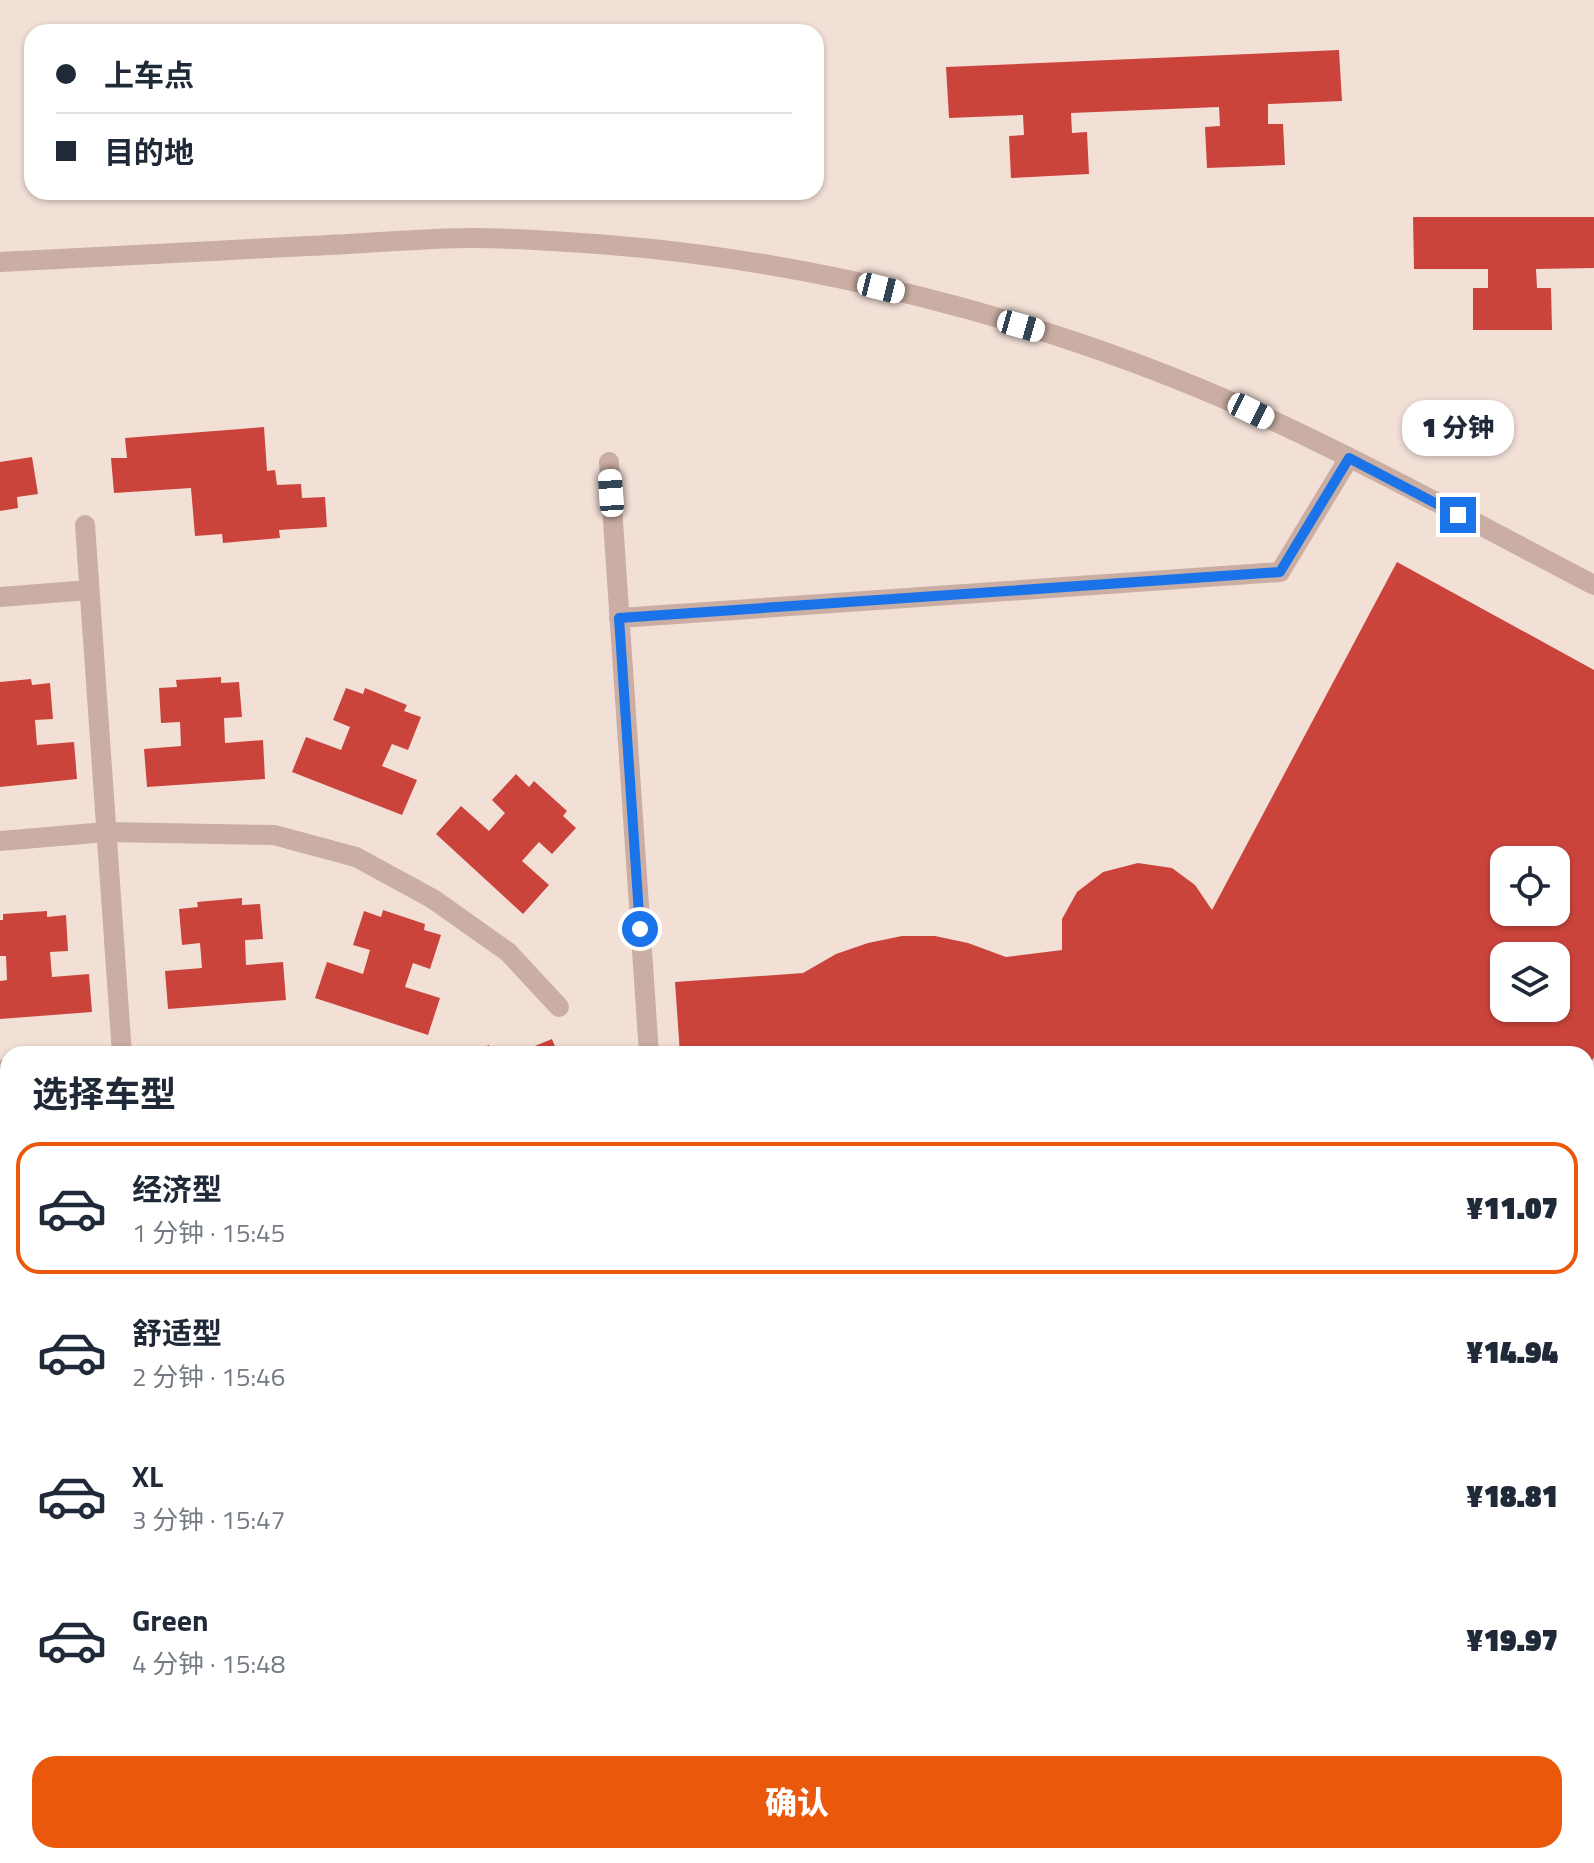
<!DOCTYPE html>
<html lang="zh">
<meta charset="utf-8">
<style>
:root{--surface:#fff;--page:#f6f6f7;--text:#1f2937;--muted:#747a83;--line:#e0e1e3;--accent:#ea580c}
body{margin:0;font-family:"Titillium Web","Noto Sans SC",sans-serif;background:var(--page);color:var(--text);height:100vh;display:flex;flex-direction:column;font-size:30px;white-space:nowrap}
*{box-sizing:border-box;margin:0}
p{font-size:26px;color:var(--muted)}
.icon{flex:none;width:44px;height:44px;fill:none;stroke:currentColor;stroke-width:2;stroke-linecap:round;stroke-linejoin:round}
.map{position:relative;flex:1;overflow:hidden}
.side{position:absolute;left:0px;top:1046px;width:1594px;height:818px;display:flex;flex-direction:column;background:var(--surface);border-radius:24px 24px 0 0;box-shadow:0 2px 6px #0004}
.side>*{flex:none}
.guide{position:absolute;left:24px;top:24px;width:800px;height:176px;border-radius:24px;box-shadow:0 2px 6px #0004;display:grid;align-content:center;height:176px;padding:0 32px;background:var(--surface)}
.tools{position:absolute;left:1490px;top:846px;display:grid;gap:16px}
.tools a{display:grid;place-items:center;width:80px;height:80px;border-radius:16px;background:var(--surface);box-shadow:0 2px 6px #0004;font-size:40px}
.end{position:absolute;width:36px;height:36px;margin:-18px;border:10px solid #1a73e8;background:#fff;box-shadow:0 0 0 4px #fff}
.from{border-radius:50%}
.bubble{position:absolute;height:56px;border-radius:24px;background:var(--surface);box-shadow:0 2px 6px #0004;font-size:26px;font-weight:800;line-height:56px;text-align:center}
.car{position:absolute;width:24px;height:48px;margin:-24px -12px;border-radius:10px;box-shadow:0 0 6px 2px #0007;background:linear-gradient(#fff 24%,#345 0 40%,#fff 0 76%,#345 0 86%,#fff 0)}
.guide b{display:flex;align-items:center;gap:28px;height:76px;font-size:30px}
.guide b+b{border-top:2px solid var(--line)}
.guide i{width:20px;height:20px;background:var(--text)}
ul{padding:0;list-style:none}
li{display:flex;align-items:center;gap:24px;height:132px;margin:0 16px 12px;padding:0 16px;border:4px solid transparent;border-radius:24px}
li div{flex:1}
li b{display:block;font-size:30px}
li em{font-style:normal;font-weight:800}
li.current{border-color:var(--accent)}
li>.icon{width:72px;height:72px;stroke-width:1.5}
h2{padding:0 32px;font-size:36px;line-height:96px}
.cta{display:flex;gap:16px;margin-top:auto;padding:16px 32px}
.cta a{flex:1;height:92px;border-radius:24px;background:var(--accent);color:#fff;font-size:32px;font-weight:800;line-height:92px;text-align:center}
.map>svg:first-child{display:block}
.building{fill:#cb443c;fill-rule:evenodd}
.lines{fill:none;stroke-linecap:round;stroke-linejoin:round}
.minor{stroke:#caaea3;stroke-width:20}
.major{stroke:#785b56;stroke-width:20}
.route{stroke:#1a73e8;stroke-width:10}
</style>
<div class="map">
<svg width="1594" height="1863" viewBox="0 0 1594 1863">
<rect width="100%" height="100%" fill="#f2e0d7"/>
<path class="building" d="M1339 50 1342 101 1268 104V124H1283L1285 165 1207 168 1205 127 1220 126 1219 107 1071 113 1072 133 1087 132 1089 174 1011 178 1009 136 1024 135 1023 115 949 118 946 67Z
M1413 217H1594V268L1536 269 1537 288H1551L1552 330H1473V288H1488V269H1414Z
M264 427 267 471 275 470 277 485 301 484 302 498 325 497 327 527 279 530 280 538 223 543 222 534 195 536 191 488 114 493 111 458H127L125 438Z
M32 457 38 494 17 497 18 508 0 511V462Z
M1397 562 1594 670V1057L1586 1072V1054H680L675 982 803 973 836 954 868 943 902 936H935L968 943 1006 957 1062 950V919L1077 892 1103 872 1138 863 1172 868 1195 885 1212 910ZM1504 860H1556V912H1504ZM1504 956H1556V1008H1504Z
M221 677V683L239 682 242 717 224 718 225 743 263 740 265 779 147 787 144 749 181 746 180 722 161 723 159 688 177 687 176 680Z
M31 679 32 685 50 683 53 719 35 720 37 745 74 742 77 779 0 787V682Z
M346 688 363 694 365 688 407 705 404 711 421 717 408 750 392 744 382 766 417 780 402 815 292 772 306 737 341 750 350 727 333 720Z
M516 774 529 787 534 781 567 811 563 816 576 828 552 854 539 842 522 861 549 885 523 914 436 834 461 806 489 831 505 813 492 800Z
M242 898V905L260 904 263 939 245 940 246 965 283 962 286 1000 168 1009 165 971 202 968 200 943 182 945 179 909 198 907 197 902Z
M383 910 425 924 424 930 441 935 430 969 413 963 405 987 440 998 428 1035 315 998 327 962 363 974 370 950 353 945 364 911 381 917Z
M47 911V917L66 915 68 951 50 952 52 977 89 974 92 1012 0 1019V981L7 980 6 956H0V920H3V914Z
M552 1039 558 1054H515Z
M489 1045 492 1054H466Z
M0 1378 8 1379V1478L0 1477V1438L4 1439 6 1414 0 1413Z"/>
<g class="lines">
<path class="minor" d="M0 262C103 257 206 252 308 246 364 244 420 238 475 238 505 238 536 240 567 242 797 255 1041 316 1252 411 1368 464 1481 526 1594 585
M609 462 649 1054
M85 525 122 1054
M0 597 89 590
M619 618 1280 572 1349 458
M0 841 106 832 274 835 356 857 433 899 508 952 559 1007
M0 1070 8 1069
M1586 1242 1594 1227
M0 1326 8 1327
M1586 1485 1594 1471
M702 1856V1863
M902 1856 917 1863
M1375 1863 1380 1856"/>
<path class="major" d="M0 1690 8 1691
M1586 1737 1594 1723
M0 1747 8 1748
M0 1802 8 1803
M0 1849 8 1851
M42 1856 81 1863
M250 1856 279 1863
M450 1856 471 1863
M618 1856 637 1863
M1512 1863 1516 1856"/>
</g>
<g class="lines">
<path class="route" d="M640 929 619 618 1280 572 1349 458 1458 515"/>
</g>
</svg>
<div class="tools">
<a><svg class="icon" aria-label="locate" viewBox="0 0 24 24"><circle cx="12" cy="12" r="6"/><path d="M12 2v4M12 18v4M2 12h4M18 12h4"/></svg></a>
<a><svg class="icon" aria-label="layers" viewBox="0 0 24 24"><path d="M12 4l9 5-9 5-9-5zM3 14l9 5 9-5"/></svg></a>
</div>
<i class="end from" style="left:640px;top:929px"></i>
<i class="end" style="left:1458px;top:515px"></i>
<div class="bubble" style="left:1402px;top:400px;width:112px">1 分钟</div>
<i class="car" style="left:881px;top:288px;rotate:104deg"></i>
<i class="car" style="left:1021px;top:326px;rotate:106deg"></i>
<i class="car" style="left:1251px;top:411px;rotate:116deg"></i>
<i class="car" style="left:611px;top:493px;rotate:356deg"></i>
<div class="guide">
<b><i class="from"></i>上车点</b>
<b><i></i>目的地</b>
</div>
<section class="side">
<h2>选择车型</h2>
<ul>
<li class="current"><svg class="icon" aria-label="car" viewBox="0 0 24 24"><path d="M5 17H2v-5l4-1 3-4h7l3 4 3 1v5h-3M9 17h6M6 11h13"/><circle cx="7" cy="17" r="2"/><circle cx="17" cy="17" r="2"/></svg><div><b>经济型</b><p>1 分钟 · 15:45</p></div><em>¥11.07</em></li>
<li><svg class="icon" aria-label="car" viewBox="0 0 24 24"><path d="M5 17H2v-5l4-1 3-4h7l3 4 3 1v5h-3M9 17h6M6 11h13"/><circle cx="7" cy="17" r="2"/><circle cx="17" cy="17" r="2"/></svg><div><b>舒适型</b><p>2 分钟 · 15:46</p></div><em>¥14.94</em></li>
<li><svg class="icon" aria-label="car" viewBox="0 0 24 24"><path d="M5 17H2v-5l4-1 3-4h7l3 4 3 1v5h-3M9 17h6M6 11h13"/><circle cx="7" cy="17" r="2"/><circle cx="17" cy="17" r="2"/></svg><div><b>XL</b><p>3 分钟 · 15:47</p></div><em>¥18.81</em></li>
<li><svg class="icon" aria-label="car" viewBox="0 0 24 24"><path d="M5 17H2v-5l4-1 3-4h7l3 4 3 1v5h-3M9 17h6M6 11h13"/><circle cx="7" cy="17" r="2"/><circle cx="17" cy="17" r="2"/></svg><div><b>Green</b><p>4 分钟 · 15:48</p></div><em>¥19.97</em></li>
</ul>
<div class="cta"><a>确认</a></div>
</section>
</div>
